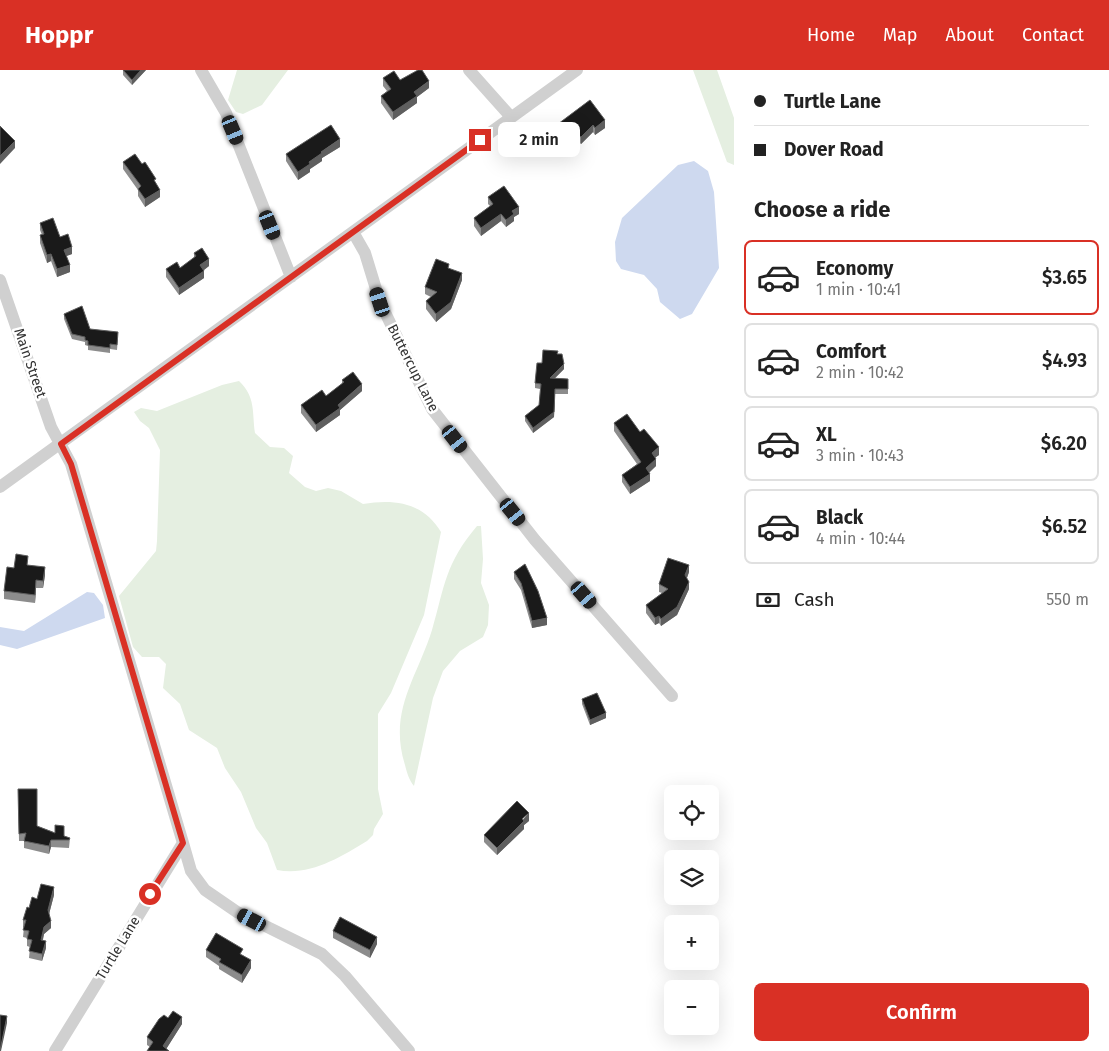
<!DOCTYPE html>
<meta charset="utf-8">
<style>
:root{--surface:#fff;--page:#f6f6f6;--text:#222;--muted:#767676;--line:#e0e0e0;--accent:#d93025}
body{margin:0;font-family:"Fira Sans",sans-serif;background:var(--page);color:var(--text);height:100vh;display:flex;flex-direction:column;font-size:19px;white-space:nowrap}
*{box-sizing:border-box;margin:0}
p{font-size:16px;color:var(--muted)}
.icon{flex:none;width:28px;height:28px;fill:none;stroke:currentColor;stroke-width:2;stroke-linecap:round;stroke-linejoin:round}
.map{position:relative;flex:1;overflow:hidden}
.drawer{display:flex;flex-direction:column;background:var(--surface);width:375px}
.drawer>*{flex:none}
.guide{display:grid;align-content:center;height:110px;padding:0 20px;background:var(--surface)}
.buttons{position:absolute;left:664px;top:715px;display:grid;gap:10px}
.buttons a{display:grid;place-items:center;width:55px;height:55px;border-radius:8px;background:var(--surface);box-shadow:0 5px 20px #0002;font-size:25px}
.end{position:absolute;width:22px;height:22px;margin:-11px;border:6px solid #d93025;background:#fff;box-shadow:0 0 0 2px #fff}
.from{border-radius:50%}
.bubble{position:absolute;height:35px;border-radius:8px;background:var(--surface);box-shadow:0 5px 20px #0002;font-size:16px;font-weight:600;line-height:35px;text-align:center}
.car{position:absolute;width:15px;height:30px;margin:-15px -8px;border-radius:6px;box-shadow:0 0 4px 1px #0007;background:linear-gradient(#222 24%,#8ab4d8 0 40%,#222 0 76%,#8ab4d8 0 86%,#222 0)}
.guide b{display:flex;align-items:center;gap:18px;height:48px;font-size:19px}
.guide b+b{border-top:1px solid var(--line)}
.guide i{width:12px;height:12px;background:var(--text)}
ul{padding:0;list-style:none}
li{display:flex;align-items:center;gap:15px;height:75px;margin:0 10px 8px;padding:0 10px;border:2px solid var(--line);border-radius:8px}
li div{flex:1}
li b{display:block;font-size:19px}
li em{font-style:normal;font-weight:600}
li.active{border-color:var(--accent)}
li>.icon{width:45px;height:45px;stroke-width:1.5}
h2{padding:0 20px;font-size:22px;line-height:60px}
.pay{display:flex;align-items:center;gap:12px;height:55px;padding:0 20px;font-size:19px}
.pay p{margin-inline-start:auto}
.primary-button{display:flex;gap:10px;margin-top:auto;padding:10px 20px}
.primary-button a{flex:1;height:58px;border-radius:8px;background:var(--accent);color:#fff;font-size:20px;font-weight:600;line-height:58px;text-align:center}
header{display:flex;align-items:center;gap:30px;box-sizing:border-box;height:70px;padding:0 25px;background:var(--accent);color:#fff}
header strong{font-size:24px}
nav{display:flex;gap:28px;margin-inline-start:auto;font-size:18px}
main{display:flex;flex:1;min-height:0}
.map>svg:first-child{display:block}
.green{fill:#e5efe1}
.water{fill:#ced9ef}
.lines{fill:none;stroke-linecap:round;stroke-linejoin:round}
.minor{stroke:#d0d0d0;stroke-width:12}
.wall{fill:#8c8c8c}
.shaded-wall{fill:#5f5f5f}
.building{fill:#1a1a1a;stroke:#5f5f5f}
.route{stroke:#d93025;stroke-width:6}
.labels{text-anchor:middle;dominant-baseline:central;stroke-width:5;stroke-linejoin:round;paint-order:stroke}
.street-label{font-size:14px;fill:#333;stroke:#fff}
</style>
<header>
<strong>Hoppr</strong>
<nav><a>Home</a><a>Map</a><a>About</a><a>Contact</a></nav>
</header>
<main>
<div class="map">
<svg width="734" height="981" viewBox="0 0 734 981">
<rect width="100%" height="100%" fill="#fff"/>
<path class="green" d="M237 0H288L262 35 243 44 236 42 228 30Z
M693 0H717L734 48V95L727 92Z
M239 311C256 327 252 342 255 363L270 377 284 378 293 386 289 403 305 417 316 421 328 418 341 421 363 434C394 429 423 432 441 462L424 545 391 623 378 644V719L383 744 374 759 373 765 367 771C339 788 310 806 277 800L267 773 256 758 241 722 225 698 217 678 189 660 180 634 163 618 166 594 159 587H142L133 577 119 526 156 481 157 471 160 380 149 358 140 351 134 342 141 338 157 341 222 315Z
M477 456H481L483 489 481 513 489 535 488 555 483 567 460 581 443 601 433 628 414 716C409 710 407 703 405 695 388 641 417 608 432 560 445 515 445 494 477 456Z"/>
<path class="water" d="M694 91 708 101 714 122 719 198 692 244 680 249 660 232 657 219 644 205 621 199 616 191 615 172 622 148 678 95Z
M87 522 94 523 103 535 105 548 17 579 0 575V557L24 561Z"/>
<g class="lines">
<path class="minor" d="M201 0 226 43 291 207
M469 0 511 47
M353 162 365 183 380 232 432 339 535 470 672 626
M0 210 51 357 71 394 183 773 55 981
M0 417 577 0
M183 773 191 801 205 820 237 842 322 884 345 906 409 981"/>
</g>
<path class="wall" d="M123 0H146L132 15 123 5Z
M383 8 400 10 429 18 417 27V33L393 50 381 33V26L387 21 383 16Z
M590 30 605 58 595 65 593 62 581 74 576 70 569 75 565 70 561 73 554 64V57Z
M340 77 322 88V91L310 99V102L298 110 286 91V84Z
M123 92 142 94 156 113 160 127 145 137 138 126V120L123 99Z
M488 127 519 144 514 147V151L506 157 501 151 481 166 474 156V148L490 136 488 134Z
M40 153 60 167 72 184 66 186 70 202 57 207 51 191 47 193 40 173V165H42L40 160Z
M194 183 209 196 204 200V208L179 225 166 207V199L180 198 194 188Z
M449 198 462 210 451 239 436 252 426 239V231L431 227 425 224V217Z
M64 244 90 259 118 267 117 280 110 279V283L88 280V276L85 275V272L72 269 64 249Z
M557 284 564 299 555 308 568 309V324H555L554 347 533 363 525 351V346L539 335 540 319 535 318V313L542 293Z
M342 310 362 321 340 340V345L316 362 301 343V335L326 326 342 314Z
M614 353 640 362 659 385 655 387 656 396 649 403 650 411 630 424 622 412V405L637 394 614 361Z
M525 494 547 555 532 558 521 520 514 509V502Z
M28 495 45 505 43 518H36L35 533 4 529V521L14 498Z
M689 502 687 508 689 519 677 545 661 556 659 553 655 555 646 543V535L662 523 659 522V514Z
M582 629 606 648 590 655 582 634Z
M18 719 37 756 70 768 69 778 51 777 49 784 24 778V771H19Z
M529 751 524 755V759L497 785 484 772V765Z
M54 825 49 844 51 858 44 864 43 870 46 878 42 891 29 888 30 877 27 876V868L23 867 24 857H23V850L29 838 37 829Z
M333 861 377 874 370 888 333 868Z
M206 880 243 885 251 898 242 913 219 899V896L206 887Z
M168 948 182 954 166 979 150 977 147 975V967Z"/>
<path class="shaded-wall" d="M141 0H146L132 15V10Z
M429 11V18L417 27V33L393 50V42L414 22Z
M605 50V58L595 65V58Z
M593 55V62L581 74V67Z
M565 63V70L561 73V66Z
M576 63V70L569 75V68Z
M340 69V77L322 88V91L310 99V102L298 110V102L321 82Z
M15 71V78L0 94V86Z
M160 120V127L145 137V129Z
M519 137V144L514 147V151L506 157V150L512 141Z
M501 144V151L481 166V158Z
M72 177V184L64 187V180Z
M51 184V191L47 193V185Z
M209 189V196L200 203V195Z
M70 195V202L57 207V199Z
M204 201V208L179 225V218Z
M462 203V210L451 239 436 252V244Z
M564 294V299L550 313V308Z
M362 314V321L340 340V345L316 362V355Z
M555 324 554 347 533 363V358Z
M659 377V385L652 390V383Z
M656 389V396L646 405V398Z
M650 404V411L630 424V417Z
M689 495V502L685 513V505Z
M45 497V505L43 518V511Z
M36 510V518L35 533V525Z
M689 512V519L677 545 661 556V549Z
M659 546V553L655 555V548Z
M547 548V555L532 558V551Z
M606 643V648L590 655V650Z
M529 743V751L524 755V759L497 785V778Z
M51 770V777L49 784V776Z
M54 817V825L48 848V840Z
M51 851V858L44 864 41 877V870L44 857Z
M377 867V874L370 888V880Z
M46 871V878L42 891V884Z
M251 890V898L242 913V905Z
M7 946V953L1 981H0Z
M182 947V954L165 981 163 976Z"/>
<path class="building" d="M123 0H141L132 10Z
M418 0H422L429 11 414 22 417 26 393 42 381 26 391 19 383 8 394 1 400 10Z
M590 30 605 50 595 58 593 55 581 67 576 63 569 68 565 63 561 66 554 57Z
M331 55 340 69 321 82 322 83 309 92 310 94 298 102 286 84Z
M0 56 15 71 0 86Z
M135 84 142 94 145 92 156 109 154 110 160 120 145 129 138 119 141 116 123 92Z
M504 116 519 137 512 141 514 144 506 150 501 144 481 158 474 148 493 134 488 127Z
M53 148 60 167 68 164 72 177 64 180 70 195 57 199 51 184 47 185 40 165 44 164 40 153Z
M202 178 209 189 200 195 204 201 179 218 166 199 177 192 180 198 196 186 194 183Z
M436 189 449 194 448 198 462 203 451 232 436 244 426 231 437 222 425 217Z
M82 236 90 259 118 262 117 275 110 274V278L88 275V271L85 270V267L72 264 64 244Z
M543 280 558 281 557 284H562L564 294 550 308 568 309V319H555L554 342 533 358 525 346 539 335 541 314 535 313 537 293H542Z
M353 302 362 314 338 335 340 338 316 355 301 335 322 320 326 326 344 312 342 310Z
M627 344 640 362 644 359 659 377 652 383 656 389 646 398 650 404 630 417 622 405 641 392 614 353Z
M16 484 28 486 27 495 45 497 43 511 36 510 35 525 4 521 7 497 14 498Z
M668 488 689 495 685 505 689 512 677 537 661 549 659 546 655 548 646 535 668 519 659 514Z
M525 494 538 521 547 548 532 551 521 513 514 502Z
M597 623 606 643 590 650 582 629Z
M18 719H37V756L55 763V755L64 756V766L70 768 69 770H51L49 776 24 771 26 763 19 764Z
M517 731 529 743 522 749 524 751 497 778 484 765Z
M41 814 54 817 48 840 51 851 44 857 41 870 46 871 42 884 29 881 32 870 27 869 29 861 23 860 26 850H23L27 837 29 838 32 827 37 829Z
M340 847 377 867 370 880 333 861Z
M216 863 243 879 240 884 251 890 242 905 219 892 221 889 206 880Z
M173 941 182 947 163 976 169 981H147L153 972 147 967 159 949 164 945 168 948Z
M0 945 7 946 0 981Z"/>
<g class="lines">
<path class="route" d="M150 824 183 773 71 394 61 374 480 70"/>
</g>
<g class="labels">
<g class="street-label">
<text transform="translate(30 293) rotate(71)">Main Street</text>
<text transform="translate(413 298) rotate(63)">Buttercup Lane</text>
<text transform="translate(118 878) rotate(-59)">Turtle Lane</text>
</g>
</g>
</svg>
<div class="buttons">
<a><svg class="icon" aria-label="locate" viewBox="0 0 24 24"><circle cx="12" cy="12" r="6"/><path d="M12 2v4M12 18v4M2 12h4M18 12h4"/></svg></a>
<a><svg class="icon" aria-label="layers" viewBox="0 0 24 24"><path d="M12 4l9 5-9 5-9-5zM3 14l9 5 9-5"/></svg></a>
<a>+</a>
<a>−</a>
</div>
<i class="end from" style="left:150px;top:824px"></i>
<i class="end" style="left:480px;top:70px"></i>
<div class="bubble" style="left:498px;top:52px;width:82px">2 min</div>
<i class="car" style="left:233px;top:60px;rotate:157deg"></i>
<i class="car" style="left:270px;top:155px;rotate:158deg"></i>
<i class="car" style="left:380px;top:232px;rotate:342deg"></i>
<i class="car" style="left:455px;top:369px;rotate:142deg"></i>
<i class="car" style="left:513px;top:442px;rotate:141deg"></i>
<i class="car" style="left:584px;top:525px;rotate:139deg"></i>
<i class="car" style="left:252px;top:850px;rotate:298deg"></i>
</div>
<section class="drawer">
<div class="guide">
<b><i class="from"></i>Turtle Lane</b>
<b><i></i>Dover Road</b>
</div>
<h2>Choose a ride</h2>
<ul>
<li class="active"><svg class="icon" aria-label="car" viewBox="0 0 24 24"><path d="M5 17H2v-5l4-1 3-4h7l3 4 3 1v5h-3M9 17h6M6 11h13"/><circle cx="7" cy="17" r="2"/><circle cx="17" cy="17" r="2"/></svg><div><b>Economy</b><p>1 min · 10:41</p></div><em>$3.65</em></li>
<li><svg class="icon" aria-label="car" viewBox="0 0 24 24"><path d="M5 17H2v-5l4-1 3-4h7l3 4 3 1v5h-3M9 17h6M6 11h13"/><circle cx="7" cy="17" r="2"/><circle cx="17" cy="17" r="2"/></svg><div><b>Comfort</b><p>2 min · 10:42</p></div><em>$4.93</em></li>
<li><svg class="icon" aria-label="car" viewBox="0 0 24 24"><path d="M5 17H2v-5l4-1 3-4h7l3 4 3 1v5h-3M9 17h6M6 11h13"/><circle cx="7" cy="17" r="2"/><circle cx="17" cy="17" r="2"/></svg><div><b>XL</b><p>3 min · 10:43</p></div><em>$6.20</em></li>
<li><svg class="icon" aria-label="car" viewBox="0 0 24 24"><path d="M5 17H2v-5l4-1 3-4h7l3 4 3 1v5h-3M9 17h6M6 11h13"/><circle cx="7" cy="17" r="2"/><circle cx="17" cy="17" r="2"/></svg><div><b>Black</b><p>4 min · 10:44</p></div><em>$6.52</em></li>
</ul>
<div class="pay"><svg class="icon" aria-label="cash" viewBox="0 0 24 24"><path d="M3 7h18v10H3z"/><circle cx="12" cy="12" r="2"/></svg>Cash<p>550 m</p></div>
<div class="primary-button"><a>Confirm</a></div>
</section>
</main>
